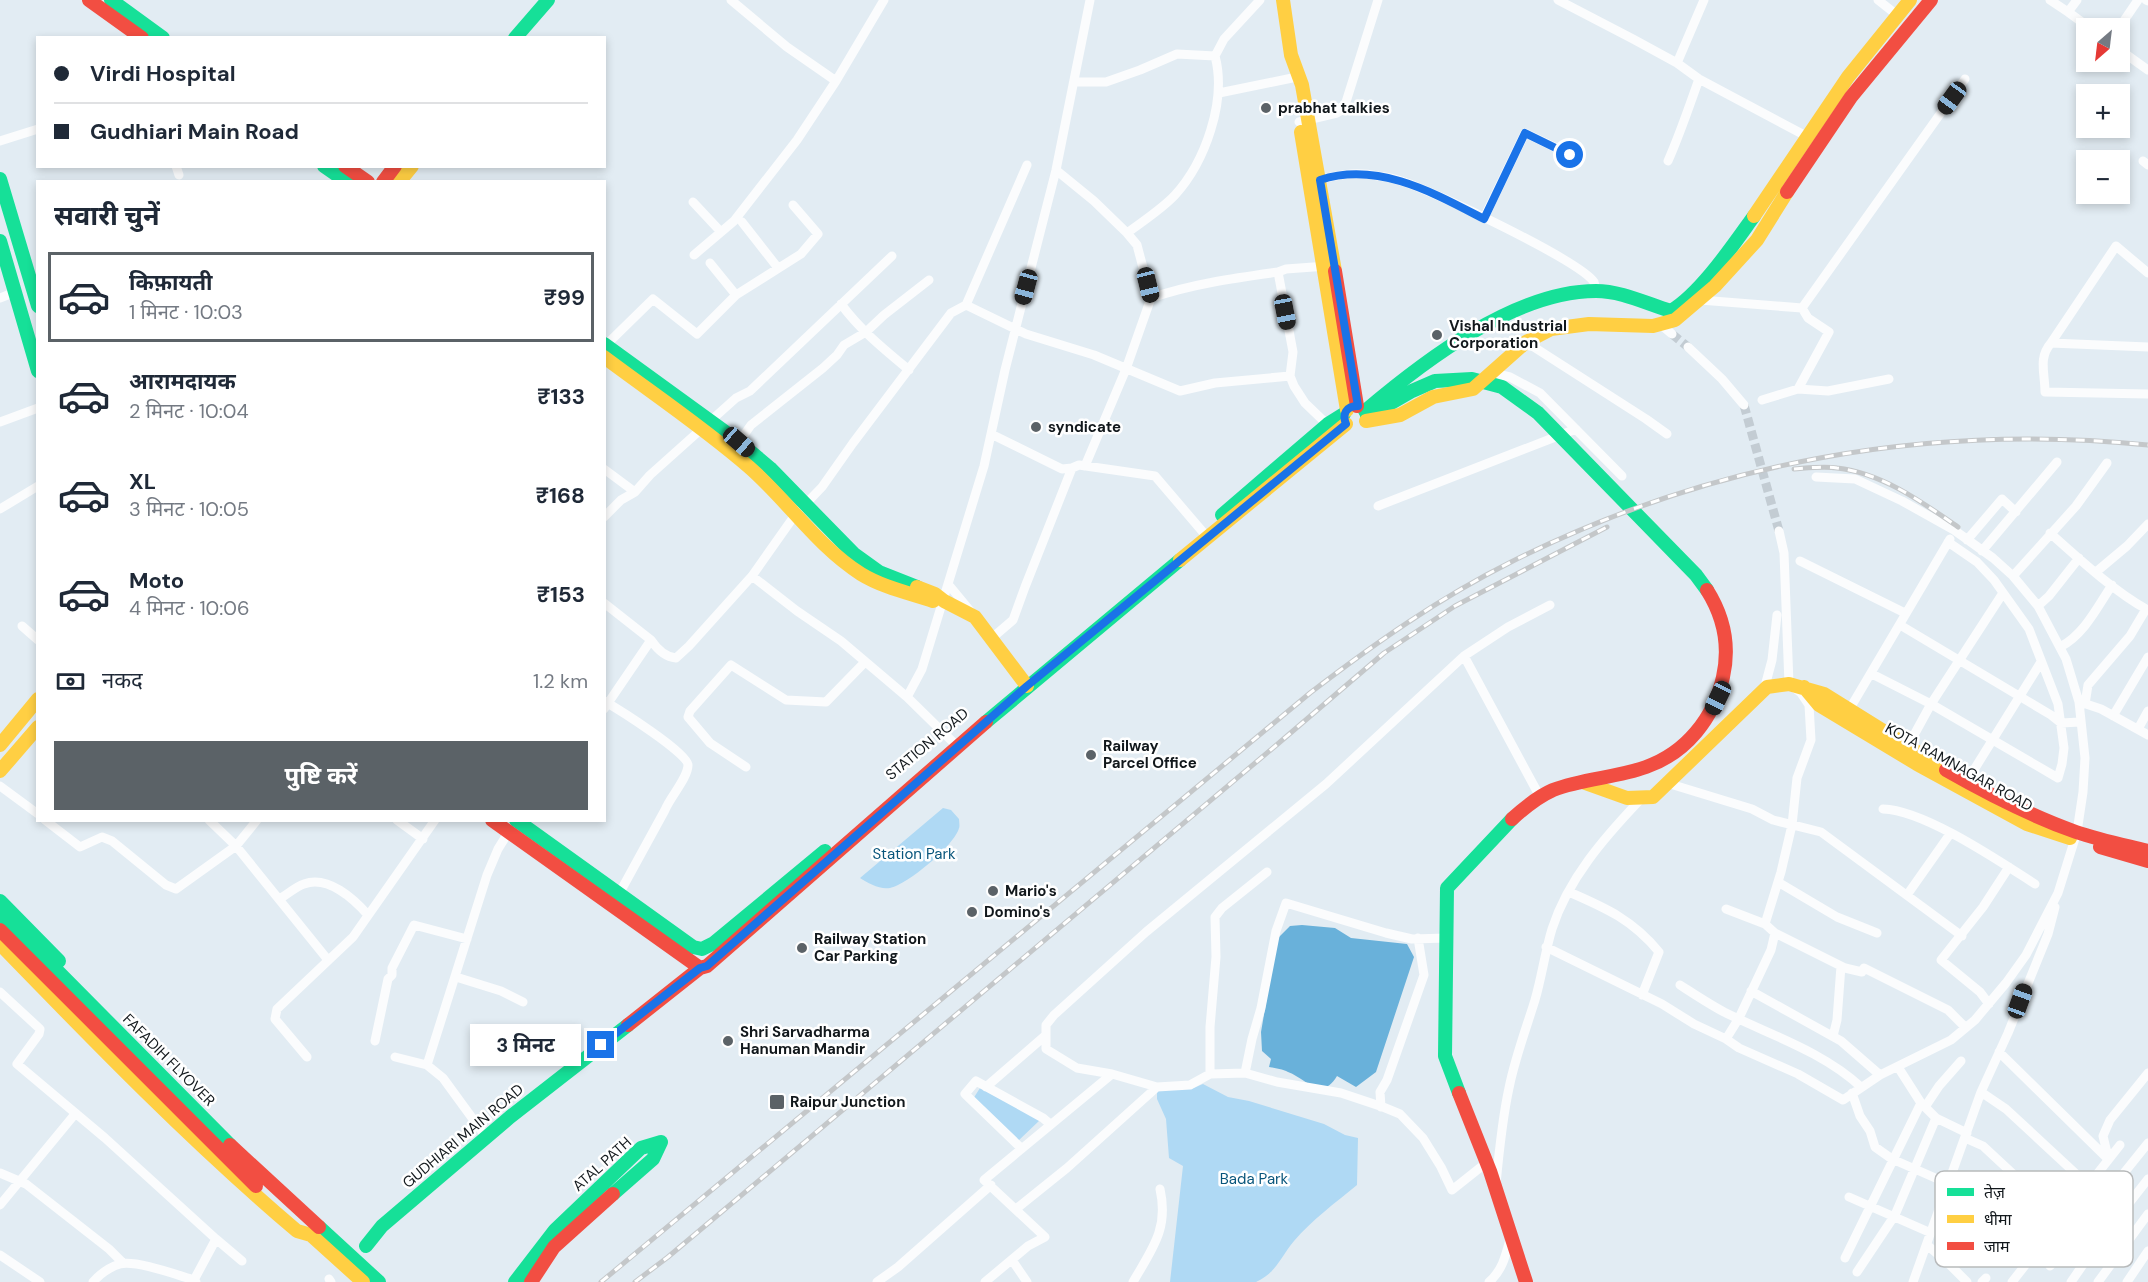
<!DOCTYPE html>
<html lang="hi">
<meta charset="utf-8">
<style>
:root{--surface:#fff;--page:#f2f2f3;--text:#1f2937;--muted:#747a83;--line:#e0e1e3;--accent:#5b6267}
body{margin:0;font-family:"DM Sans","Noto Sans Devanagari",sans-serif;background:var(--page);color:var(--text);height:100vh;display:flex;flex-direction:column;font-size:22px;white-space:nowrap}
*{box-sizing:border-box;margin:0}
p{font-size:20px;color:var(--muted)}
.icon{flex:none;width:33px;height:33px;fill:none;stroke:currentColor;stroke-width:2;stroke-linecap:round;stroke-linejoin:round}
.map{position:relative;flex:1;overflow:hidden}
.drawer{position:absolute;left:36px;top:180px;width:570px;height:642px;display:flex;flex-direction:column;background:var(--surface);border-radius:0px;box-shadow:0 3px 9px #0003}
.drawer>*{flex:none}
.banner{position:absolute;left:36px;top:36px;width:570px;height:132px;border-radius:0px;box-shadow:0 3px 9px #0003;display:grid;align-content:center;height:132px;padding:0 18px;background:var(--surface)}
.needle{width:39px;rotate:208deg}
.buttons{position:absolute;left:2076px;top:18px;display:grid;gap:12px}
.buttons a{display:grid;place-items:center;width:54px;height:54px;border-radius:0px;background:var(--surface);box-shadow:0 3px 9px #0003;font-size:30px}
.end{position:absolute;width:27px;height:27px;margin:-14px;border:8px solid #1a73e8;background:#fff;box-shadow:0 0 0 3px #fff}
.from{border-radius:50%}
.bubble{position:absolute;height:42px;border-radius:0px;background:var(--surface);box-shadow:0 3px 9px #0003;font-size:20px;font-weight:700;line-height:42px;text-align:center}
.car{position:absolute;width:18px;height:36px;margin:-18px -9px;border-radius:8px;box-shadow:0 0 4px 2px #0007;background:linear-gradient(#222 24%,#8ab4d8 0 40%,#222 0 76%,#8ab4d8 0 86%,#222 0)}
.banner b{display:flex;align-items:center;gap:21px;height:57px;font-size:22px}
.banner b+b{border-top:2px solid var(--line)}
.banner i{width:15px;height:15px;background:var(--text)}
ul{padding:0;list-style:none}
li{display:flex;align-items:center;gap:18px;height:90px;margin:0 12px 9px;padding:0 6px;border:3px solid transparent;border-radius:0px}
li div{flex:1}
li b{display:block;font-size:22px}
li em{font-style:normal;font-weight:700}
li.current{border-color:var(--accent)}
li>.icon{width:54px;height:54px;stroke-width:1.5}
h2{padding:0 18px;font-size:27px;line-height:72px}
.pay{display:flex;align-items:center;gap:15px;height:66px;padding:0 18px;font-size:22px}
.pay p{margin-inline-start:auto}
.cta{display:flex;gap:12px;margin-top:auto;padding:12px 18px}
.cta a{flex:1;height:69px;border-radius:0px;background:var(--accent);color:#fff;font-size:24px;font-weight:700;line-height:69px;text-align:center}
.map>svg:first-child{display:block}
.green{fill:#afd9f4}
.water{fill:#69b1da}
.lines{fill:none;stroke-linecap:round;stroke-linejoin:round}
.street-tunnel{stroke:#c3ccd3;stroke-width:9;stroke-dasharray:9 4.5;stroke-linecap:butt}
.street{stroke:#fbfcfd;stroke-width:9}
.fast{stroke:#16e098;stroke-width:14}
.slow{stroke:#ffcf43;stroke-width:14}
.jam{stroke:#f24e42;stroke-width:14}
.rail-casing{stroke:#c4c7c9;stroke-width:5}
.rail{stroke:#fff;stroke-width:3;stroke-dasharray:9;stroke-linecap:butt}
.route{stroke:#1a73e8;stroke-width:8}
.poi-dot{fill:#5b6267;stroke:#fff;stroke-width:2}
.labels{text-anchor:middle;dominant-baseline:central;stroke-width:5;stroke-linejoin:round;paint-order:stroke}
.poi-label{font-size:15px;font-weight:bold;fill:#12181c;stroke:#fff;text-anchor:start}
.street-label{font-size:15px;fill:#12181c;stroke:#fff}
.park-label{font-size:15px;fill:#08557b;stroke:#fff}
.key{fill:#fff;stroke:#b8babb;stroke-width:1.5}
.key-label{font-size:16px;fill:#12181c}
</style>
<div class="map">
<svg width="2148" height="1282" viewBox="0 0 2148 1282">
<rect width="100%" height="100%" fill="#e2ecf3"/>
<path class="green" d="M943 808 951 810 959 819C959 820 960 827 959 828 955 845 907 885 890 888 880 890 868 883 860 878Z
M1203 1084 1228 1097 1249 1101 1324 1124 1345 1135 1358 1138 1357 1185C1335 1203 1312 1220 1294 1241 1280 1258 1276 1273 1256 1282H1170L1183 1166 1169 1158 1166 1119 1157 1099V1087L1191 1089Z
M980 1088 1040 1120 1018 1141 973 1099Z"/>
<path class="water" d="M1302 925 1335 928 1351 938 1407 944 1414 957 1376 1072 1356 1087 1337 1076C1322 1102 1305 1078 1288 1072 1283 1069 1275 1068 1269 1067L1271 1059 1262 1051 1261 1032 1277 939 1290 926Z"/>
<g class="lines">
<path class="street-tunnel" d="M1672 334 1688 347
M1744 405 1779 531"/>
<path class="street" d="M731 0 787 47 836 81
M1558 0 1633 39 1677 63 1699 79 1808 137
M1878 0 1897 15
M2050 0 2068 12
M2077 0 2068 12 2090 28
M2146 0 2148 1
M2119 28 2138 0
M2120 50 2148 70
M1215 56 1224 39 1260 0
M1677 63 1704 0
M1074 82H1106L1140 70 1177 54 1215 56C1227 101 1205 162 1175 195 1162 209 1143 221 1127 233
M1219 93 1297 77
M1299 122 1337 113 1342 110 1346 102 1378 0
M0 141 38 129
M1668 161C1680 134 1689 107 1699 79
M2143 161 2148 165
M176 166 179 175
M1056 170 1094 201 1127 233 1137 245 1151 298 1126 369 1085 466
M1315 181C1336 175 1355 171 1378 176 1386 177 1396 179 1404 182 1433 191 1580 261 1594 282 1595 285 1595 288 1596 291
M693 202 721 232
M1484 218 1525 133 1571 155
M742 222 778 268
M694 255 734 221 797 140 836 81 884 0
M710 263 736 295
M1278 272 1293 352 1290 376 1294 386 1305 403 1330 427
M2148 273 2116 246 2051 343 2148 347
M0 298 15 292
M1151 298C1192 284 1235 278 1278 272L1286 269 1327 266
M1700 300 1802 308 1808 318 1829 332 1798 389
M841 304C860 330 885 350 909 370
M966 305 1027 165
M1802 308 1965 79
M1660 324 1672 334
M1526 342 1646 419 1667 434
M2051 343C2038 358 2045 373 2045 392L2148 394
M604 347 653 299 697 334 736 295 801 254 818 234 793 205
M1688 347 1722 379 1744 405
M1493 373 1510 377 1540 393 1622 476
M1762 400 1798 389 1828 391 1889 379
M0 422 38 408
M991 434 1062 469 1072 468
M739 442 751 425 823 368 837 355 844 345 866 332 884 315 929 280
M604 469 635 492
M1378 506 1576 429
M0 509 38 486
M604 517 621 500 635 492 650 475 736 398 750 391 892 256
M2050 533C2078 558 2116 593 2148 610
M1967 540 2002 499 2016 512
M1982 551 2057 462
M1800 561 1905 613
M2096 572 2127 546 2148 524
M752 576 797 611 841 641 907 697 958 747
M2013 576 2076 506 2107 463
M948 584 972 613
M604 603 651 640C657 649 665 657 676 658L689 646 752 576 795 515 822 487 853 443 951 313 966 305 1026 334 1094 355 1180 391 1215 383 1290 376
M2038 606 2049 596 2079 558
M1900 625 2051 715 2061 723 2080 722
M22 626 38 640
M992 638 1013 620 1025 587 1072 468 1079 465 1155 476 1208 538
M2060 647C2084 635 2098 606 2112 585
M1464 656 1540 797
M1872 674 1931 704 2058 778 2062 764 2064 748 2058 704 2029 629 1994 580 1977 562 1948 542
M1764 690 1772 660 1777 615
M907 697 922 669 984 466 1005 370 1056 170 1090 0
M604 701C618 709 688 753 688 765 688 778 670 797 665 810L619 894
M2080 702 2101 709 2148 735
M2085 704 2088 685 2130 636 2146 609
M604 709 651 640
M1849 710 1950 539
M2113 716 2148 657
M2138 729 2148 711
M1908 746 1931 704 2003 593
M746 767 710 743 688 717 690 711 731 665 786 700 826 702 865 662
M1967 781 2041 662
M1667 783 1752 809 1773 820 1821 832 1962 936
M0 786 38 814
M1883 809C1924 810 1999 861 2035 884
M45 820 80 847 102 837 112 841 166 885 176 889 236 846 257 820
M209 820 236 846 328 960
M397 820 423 839
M1778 882 1837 917 1877 933
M1569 892C1606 908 1633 920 1659 952L1642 995
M1907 895 1950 834
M279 899C287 895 295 887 304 884 328 875 354 899 368 915
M1726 909 1765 924 1775 933 1845 968 1862 972 1864 968 1948 1010 1965 1027
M1765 924 1781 872 1792 825 1797 778 1811 740 1809 705 1801 693 1789 684 1784 553 1779 531
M1546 947 1662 1004 1694 1024 1726 1039 1739 1048 1798 1074 1843 1100 1880 1075 1951 1040 1975 1020 2006 983 2026 955 2058 893 2077 832 2083 792 2085 758 2079 702 2066 659 2038 606 2013 576 1993 558 1954 530 1902 501 1855 479 1816 477
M456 977 501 991 523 1002
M1680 985C1694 994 1709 1004 1724 1012 1770 1035 1822 1051 1861 1087
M1751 991 1841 1041 1880 1075
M0 992 40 1029 39 1034 17 1064 105 1138 216 1239 242 1261
M1989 1004 1980 992 1941 960 1983 907 2009 867
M1833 1036 1837 1020 1841 966
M1726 1039 1739 1018 1771 950 1775 933
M375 1041 388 979 392 975V968L414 925 467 939
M1999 1052 2108 1159
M307 1057 275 1019 277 1009 353 937 435 820
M395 1057 427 1065 443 1078 486 1137
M427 1065 487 875 498 849 508 833
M1898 1067 1921 1103 1936 1118 1967 1133
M1245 1073 1252 1039 1261 1008 1276 931 1286 903 1386 933 1412 939 1447 938
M1210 1074V1027L1216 957 1215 917 1222 908 1267 872
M986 1087 1046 1035
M1981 1092 2006 1109 2088 1185
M1852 1093 1860 1116 1870 1131 1875 1147 1892 1159 1949 1184
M1381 1107 1380 1092 1387 1080 1424 975 1418 938
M1925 1107 1939 1086 1961 1061
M1965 1138 1983 1146 2040 1199 2098 1243
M1021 1148 965 1094 976 1081 1043 1118 1050 1124
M2108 1157 2103 1136 2110 1120 2148 1073
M1486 1163 1452 1190 1441 1167 1423 1138 1400 1114 1383 1107 1341 1093 1277 1082 1245 1073 1210 1074 1190 1085 1157 1087 1112 1074 1077 1068 1046 1049V1025L1054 1015 1146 932 1326 784 1464 656 1508 627 1550 605
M0 1173 26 1184 109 1249 123 1263
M1496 1184C1499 1152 1502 1120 1509 1088 1515 1058 1526 1029 1535 1000 1542 976 1545 952 1552 929 1568 879 1604 838 1639 801
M1946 1193 1977 1210 2002 1236
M1849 1197 1931 1233
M0 1205 75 1114
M1016 1209 1067 1168 1157 1087
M1927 1245 1947 1262 1967 1282
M0 1255 40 1282
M1845 1258 1921 1103
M1012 1260 1027 1282
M2050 1266 2082 1231 2111 1189 2148 1143
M1857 1272 1895 1215 1936 1118
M329 1279 331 1282
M93 1282C100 1274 110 1267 120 1264 136 1260 177 1275 194 1280
M196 1282 194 1280 216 1239
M877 1282 898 1267 991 1185
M985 1282 1028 1246 1045 1237 984 1180 1112 1074
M1133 1282C1152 1249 1169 1229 1160 1189
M1489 1282C1503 1270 1506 1254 1511 1236
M1913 1282 1981 1092 2008 1033 2048 934 2055 907
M1982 1282 1986 1278
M2012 1282 2120 1145
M2071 1282 2098 1243 2148 1179
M2098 1282 2148 1214
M2127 1282 2148 1251"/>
<path class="fast" d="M111 0 163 38
M515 38 548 0
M324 166 347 182
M0 179 38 306
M0 241 38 371
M604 344 739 442 770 468 854 554 879 572 917 587
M1365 411C1424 361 1515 291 1596 291 1622 291 1647 304 1671 311 1701 293 1733 245 1754 216
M1367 417 1412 391 1435 381 1472 379 1502 387 1538 413 1696 575 1707 590
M1222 515 1328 424 1344 414
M986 722 1180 560
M516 820 693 947 702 949 714 943 825 851
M0 901 59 961
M0 913 230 1145
M1459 1093 1445 1056 1447 888 1512 819
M319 1227 379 1282
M366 1246 382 1226 510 1117 628 1025
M515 1282 555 1230 641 1148 661 1142 653 1159 613 1194"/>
<path class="slow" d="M1283 0 1291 55 1302 85 1335 271
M1301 132 1347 410
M399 182 412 166
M1754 216 1848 77 1910 0
M604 357C652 393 703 427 749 467 788 501 817 546 861 574 882 587 909 593 933 601
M1366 421 1400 415 1433 397 1473 389 1526 342 1551 329 1589 324 1653 326 1675 320 1715 286 1757 240 1787 192
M1180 560 1346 424
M917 587 935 594 944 601 975 617 1027 686
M1804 687 1819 705 1917 764 2027 824 2070 838
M0 745 38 699
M0 771 38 727
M1585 783 1627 798 1653 797 1767 687 1789 684 1824 694 1946 770
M0 944C96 1043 192 1142 297 1231L311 1235
M311 1235 363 1282"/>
<path class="jam" d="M89 0 142 38
M345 166 368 182
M383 182 395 166
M1787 192 1851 97 1931 0
M1335 271 1357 406
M1946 770C1988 794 2031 816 2076 832 2100 840 2124 845 2148 851
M1512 819C1524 808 1537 797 1553 790 1583 778 1616 778 1646 767 1686 753 1714 718 1723 677 1730 646 1724 617 1707 590
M492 820 700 968
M2100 847 2148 861
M0 930 256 1186
M628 1025 700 968 707 966 986 722
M1459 1093 1490 1171 1526 1282
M230 1145 319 1227
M531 1282 554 1247 613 1194"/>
<g class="rail-casing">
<path id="rail" d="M1794 469C1808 468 1823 466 1837 468 1882 473 1922 502 1958 527
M601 1282 1310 693C1374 644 1439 598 1511 562 1710 462 1927 423 2148 445
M635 1282 668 1257 1280 742 1384 653 1455 606 1607 527"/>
</g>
<use href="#rail" class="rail"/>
</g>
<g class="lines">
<path class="route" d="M601 1045 700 968 707 966 1027 686 1346 424C1342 414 1346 406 1358 406L1320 180C1378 161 1434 193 1484 219L1525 133 1570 155"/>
</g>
<g class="poi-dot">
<circle cx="1266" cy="108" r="6"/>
<circle cx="1437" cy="335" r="6"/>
<circle cx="1036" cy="427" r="6"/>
<circle cx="1091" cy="755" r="6"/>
<circle cx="993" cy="891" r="6"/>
<circle cx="972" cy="912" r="6"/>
<circle cx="802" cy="948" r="6"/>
<circle cx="728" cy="1041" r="6"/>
<rect x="769" y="1094" width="16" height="16" rx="3"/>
</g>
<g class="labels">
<g class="poi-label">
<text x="1278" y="108">prabhat talkies</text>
<text x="1449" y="326">Vishal Industrial<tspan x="1449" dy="17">Corporation</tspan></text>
<text x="1048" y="427">syndicate</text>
<text x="1103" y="746">Railway<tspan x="1103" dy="17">Parcel Office</tspan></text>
<text x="1005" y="891">Mario's</text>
<text x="984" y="912">Domino's</text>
<text x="814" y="939">Railway Station<tspan x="814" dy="17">Car Parking</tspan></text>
<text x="740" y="1032">Shri Sarvadharma<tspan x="740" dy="17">Hanuman Mandir</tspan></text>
<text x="790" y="1102">Raipur Junction</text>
</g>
<g class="street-label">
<text transform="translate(927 744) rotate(-40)">STATION ROAD</text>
<text transform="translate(1959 767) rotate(29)">KOTA RAMNAGAR ROAD</text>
<text transform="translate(169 1060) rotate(45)">FAFADIH FLYOVER</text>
<text transform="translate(463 1136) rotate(-40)">GUDHIARI MAIN ROAD</text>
<text transform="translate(602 1164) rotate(-42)">ATAL PATH</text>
</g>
<g class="park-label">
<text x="914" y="854">Station Park</text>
<text x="1254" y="1179">Bada Park</text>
</g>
</g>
<rect x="1935" y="1171" width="198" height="96" rx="9" class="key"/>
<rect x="1947" y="1188" width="27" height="8" fill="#16e098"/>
<rect x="1947" y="1215" width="27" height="8" fill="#ffcf43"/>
<rect x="1947" y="1242" width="27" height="8" fill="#f24e42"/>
<g class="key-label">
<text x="1984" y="1198">तेज़</text>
<text x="1984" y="1225">धीमा</text>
<text x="1984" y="1252">जाम</text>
</g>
</svg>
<div class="buttons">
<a><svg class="needle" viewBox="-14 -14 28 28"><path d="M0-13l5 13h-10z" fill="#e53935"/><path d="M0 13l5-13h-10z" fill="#747a83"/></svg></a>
<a>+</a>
<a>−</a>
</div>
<i class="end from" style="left:1570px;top:155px"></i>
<i class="end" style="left:601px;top:1045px"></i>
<div class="bubble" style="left:470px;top:1024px;width:111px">3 मिनट</div>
<i class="car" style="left:1952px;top:98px;rotate:216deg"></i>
<i class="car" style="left:1148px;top:285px;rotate:166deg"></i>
<i class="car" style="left:1026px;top:287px;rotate:195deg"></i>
<i class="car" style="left:1285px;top:312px;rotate:169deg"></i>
<i class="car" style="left:739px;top:442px;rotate:131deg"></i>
<i class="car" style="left:1718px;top:698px;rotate:206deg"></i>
<i class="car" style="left:2020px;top:1001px;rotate:20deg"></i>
<div class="banner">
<b><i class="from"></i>Virdi Hospital</b>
<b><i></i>Gudhiari Main Road</b>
</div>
<section class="drawer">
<h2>सवारी चुनें</h2>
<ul>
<li class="current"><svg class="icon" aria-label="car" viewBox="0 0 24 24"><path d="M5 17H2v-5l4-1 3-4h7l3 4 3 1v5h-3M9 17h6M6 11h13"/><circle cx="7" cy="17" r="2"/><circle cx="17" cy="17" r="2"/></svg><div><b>किफ़ायती</b><p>1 मिनट · 10:03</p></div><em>₹99</em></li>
<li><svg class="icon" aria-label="car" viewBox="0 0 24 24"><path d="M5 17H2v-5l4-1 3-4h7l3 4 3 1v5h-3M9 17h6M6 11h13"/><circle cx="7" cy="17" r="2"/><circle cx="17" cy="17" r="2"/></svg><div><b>आरामदायक</b><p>2 मिनट · 10:04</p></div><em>₹133</em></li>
<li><svg class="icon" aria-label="car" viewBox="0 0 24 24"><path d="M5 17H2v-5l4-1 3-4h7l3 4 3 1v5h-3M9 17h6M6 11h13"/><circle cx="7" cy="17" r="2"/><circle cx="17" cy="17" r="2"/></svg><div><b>XL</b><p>3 मिनट · 10:05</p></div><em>₹168</em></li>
<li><svg class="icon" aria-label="car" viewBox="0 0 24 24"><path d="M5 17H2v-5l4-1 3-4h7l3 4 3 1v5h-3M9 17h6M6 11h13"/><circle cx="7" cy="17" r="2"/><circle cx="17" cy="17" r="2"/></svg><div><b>Moto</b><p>4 मिनट · 10:06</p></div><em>₹153</em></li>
</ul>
<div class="pay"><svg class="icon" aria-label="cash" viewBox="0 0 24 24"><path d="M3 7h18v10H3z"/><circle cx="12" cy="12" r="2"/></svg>नकद<p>1.2 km</p></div>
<div class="cta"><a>पुष्टि करें</a></div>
</section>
</div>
